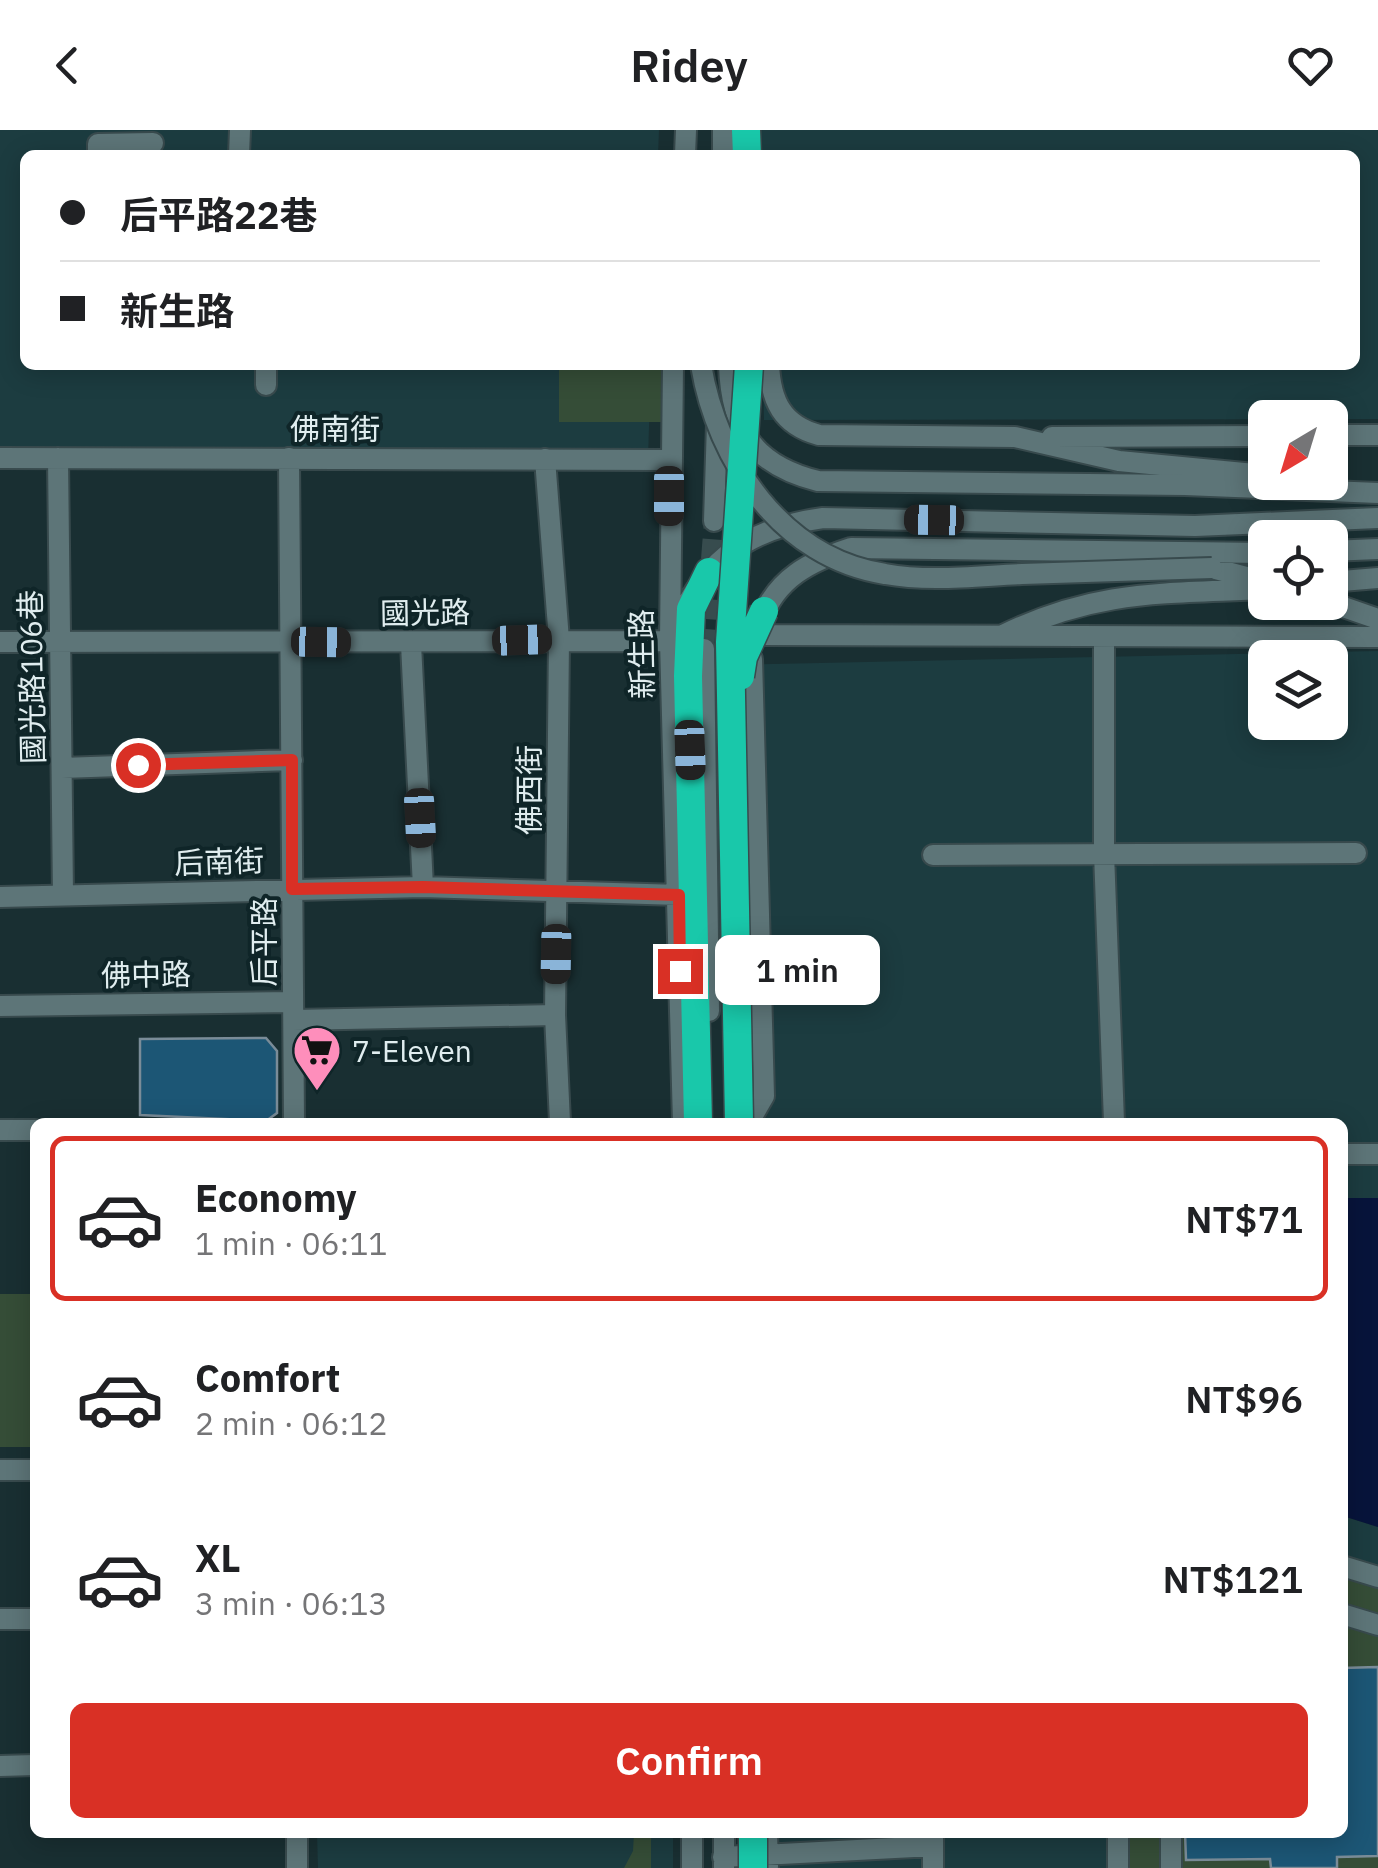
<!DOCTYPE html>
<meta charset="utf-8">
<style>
:root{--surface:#fff;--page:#f2f2f2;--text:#202124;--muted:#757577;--line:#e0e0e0;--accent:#d93025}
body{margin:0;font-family:"IBM Plex Sans","Noto Sans TC",sans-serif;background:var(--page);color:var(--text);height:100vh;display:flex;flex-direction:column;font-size:38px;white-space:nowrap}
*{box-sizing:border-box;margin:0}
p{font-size:32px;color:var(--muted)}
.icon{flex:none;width:55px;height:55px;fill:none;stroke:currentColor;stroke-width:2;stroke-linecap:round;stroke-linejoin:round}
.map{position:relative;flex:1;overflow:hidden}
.sheet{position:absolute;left:30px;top:988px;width:1318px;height:720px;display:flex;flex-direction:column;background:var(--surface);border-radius:15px;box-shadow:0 5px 25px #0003}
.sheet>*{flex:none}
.top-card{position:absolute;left:20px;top:20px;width:1340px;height:220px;border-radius:15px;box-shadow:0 5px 25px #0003;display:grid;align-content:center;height:220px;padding:0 40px;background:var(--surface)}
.needle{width:65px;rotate:218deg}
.buttons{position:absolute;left:1248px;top:270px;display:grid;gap:20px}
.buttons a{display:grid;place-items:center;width:100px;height:100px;border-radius:15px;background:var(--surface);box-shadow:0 5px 25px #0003;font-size:50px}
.end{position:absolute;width:45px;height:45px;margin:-22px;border:12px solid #d93025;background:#fff;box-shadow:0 0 0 5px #fff}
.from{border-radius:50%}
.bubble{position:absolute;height:70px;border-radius:15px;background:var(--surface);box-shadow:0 5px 25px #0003;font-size:32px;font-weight:600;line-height:70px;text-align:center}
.car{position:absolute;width:30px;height:60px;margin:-30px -15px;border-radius:12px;box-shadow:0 0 8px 2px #0007;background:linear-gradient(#222 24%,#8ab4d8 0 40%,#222 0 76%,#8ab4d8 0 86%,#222 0)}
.top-card b{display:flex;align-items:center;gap:35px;height:95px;font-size:38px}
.top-card b+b{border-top:2px solid var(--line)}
.top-card i{width:25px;height:25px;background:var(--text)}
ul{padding:18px 0 0;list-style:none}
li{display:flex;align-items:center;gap:30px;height:165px;margin:0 20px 15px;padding:0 20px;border:5px solid transparent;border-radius:15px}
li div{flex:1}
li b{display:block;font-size:38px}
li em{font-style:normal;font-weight:600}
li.current{border-color:var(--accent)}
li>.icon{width:90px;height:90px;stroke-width:1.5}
.action{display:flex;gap:20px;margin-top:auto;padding:20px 40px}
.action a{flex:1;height:115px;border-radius:15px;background:var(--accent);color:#fff;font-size:40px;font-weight:600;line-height:115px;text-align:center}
header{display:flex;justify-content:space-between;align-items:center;height:130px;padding:0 40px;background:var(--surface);font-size:45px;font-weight:600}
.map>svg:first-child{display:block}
.built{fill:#1c3c40;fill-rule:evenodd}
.green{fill:#354d37}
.water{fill:#07143b}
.building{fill:#1c5675;stroke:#7a8c98;stroke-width:2.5}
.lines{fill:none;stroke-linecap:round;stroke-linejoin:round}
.minor-tunnel{stroke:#374c4e;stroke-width:20;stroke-dasharray:20 10;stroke-linecap:butt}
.minor-casing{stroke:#384a4d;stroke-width:24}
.highway-casing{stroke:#384a4d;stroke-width:31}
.minor{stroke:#5d7578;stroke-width:20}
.highway{stroke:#19c8aa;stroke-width:28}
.minor-bridge-casing{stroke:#384a4d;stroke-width:24;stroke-linecap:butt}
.highway-bridge-casing{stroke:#384a4d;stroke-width:31;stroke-linecap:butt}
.minor-bridge{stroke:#5d7578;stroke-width:20}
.highway-bridge{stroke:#19c8aa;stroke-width:28}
.route{stroke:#d93025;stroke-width:12}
.labels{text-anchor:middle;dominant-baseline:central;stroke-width:8;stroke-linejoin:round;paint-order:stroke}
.street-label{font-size:30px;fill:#e0edef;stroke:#0f2528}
.poi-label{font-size:30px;fill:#e0edef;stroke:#0f2528;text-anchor:start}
</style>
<header><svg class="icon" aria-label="back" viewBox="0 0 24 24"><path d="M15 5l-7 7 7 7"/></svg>Ridey<svg class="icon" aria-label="heart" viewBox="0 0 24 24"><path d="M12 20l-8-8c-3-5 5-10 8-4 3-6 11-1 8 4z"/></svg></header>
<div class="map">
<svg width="1378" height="1738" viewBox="0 0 1378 1738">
<rect width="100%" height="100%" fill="#192f32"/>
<path class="built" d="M0 0H659L658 25H25V235H651L648 328 0 325Z
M758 0H1378V289L764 290 763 235H1355V25H759Z
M1378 521V1068H1343L1342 992H733L724 535ZM1265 528H1330V592H1265Z
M1343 1386 1378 1397V1738H748L747 1703 1342 1702Z
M317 1703H673V1738H318Z"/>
<path class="green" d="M559 235H661V292H559Z
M0 1164H35V1317H0Z
M1343 1436 1378 1447V1738H1118V1703L1342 1702Z
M634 1703H651V1738H624L633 1721Z"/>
<path class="water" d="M1343 1068H1378V1397L1343 1386Z"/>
<path class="building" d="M266 908 277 921V983L266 991 140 985V909Z
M1378 1537V1726L1337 1727V1738H1271L1270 1729 1186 1730 1185 1702H1342V1538Z"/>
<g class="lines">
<path class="minor-tunnel" d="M704 519 714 391"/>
<g class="minor-casing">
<path id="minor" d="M98 25V14L153 13
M239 25 240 0
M685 25 686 0
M723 25V0
M266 235V255
M673 235 670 511 683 992
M729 235C731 299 753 335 818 351L1185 355 1378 363
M769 235C771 271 782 295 819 305L1015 307 1119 331 1265 345
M1330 305H1378
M1052 307 1265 306
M0 328 669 330
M58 328 63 765
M289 328 294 992
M545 329 559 510 555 885 560 992
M714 391 717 293
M1330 421 1378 419
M1212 438 1265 452
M1330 452 1378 448
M1329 472 1378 489
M761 491C776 448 811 431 851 418L1265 423
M756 505 1378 507
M1003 505C1097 459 1164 464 1265 459
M1104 508V723L1114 992
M670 511C699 435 742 399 823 388L1195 396 1378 388
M0 512 670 511
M411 514 423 757
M704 519 709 881
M62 638 292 630
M933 725 1356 723
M0 767 423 757 679 765
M0 876 293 872
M294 890 555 885
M749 992 764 966 752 529
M0 1000H35
M1342 1024H1378
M0 1340H35
M1342 1436 1378 1447
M1342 1484 1378 1495
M0 1489H35
M0 1636 35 1635
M692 1702V1738
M767 1702 768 1736
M1118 1702V1738
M1171 1702V1738
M933 1704V1738
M723 1727 933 1716
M297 1738V1702
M724 1738V1702"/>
</g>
<g class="highway-casing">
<path id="highway" d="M746 0 747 25
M698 992 688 546 691 479 709 442"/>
</g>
<use href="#minor" class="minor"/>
<use href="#highway" class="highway"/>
<g class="minor-bridge-casing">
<path id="minor-bridge" d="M701 235C717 331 782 428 885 444 929 452 977 446 1022 444 1085 442 1149 440 1212 438"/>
</g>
<g class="highway-bridge-casing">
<path id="highway-bridge" d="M740 546 743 527 764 481
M739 992 730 512 749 235
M753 1702V1738"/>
</g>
<use href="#minor-bridge" class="minor-bridge"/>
<use href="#highway-bridge" class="highway-bridge"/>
</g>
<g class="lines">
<path class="route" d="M138 635 292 630V759L423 757 679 765 680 841"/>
</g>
<defs>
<g id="supermarket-pin" transform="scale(2.5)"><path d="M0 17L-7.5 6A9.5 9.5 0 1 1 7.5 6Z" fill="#fe8ebb" stroke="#0f2528"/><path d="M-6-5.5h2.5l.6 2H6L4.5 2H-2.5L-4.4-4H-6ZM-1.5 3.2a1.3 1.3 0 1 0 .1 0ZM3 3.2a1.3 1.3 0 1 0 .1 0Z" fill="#111"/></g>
</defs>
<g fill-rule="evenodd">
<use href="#supermarket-pin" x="317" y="920"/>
</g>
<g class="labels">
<g class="street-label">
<text x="335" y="298">佛南街</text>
<text transform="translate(425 482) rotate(-1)">國光路</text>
<text transform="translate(641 524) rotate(-91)">新生路</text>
<text transform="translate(31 547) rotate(-91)">國光路106巷</text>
<text transform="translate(528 660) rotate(-90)">佛西街</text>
<text transform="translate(219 731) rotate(-2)">后南街</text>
<text transform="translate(263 812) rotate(-90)">后平路</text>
<text transform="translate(146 844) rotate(-1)">佛中路</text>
</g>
<g class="poi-label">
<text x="352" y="920">7-Eleven</text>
</g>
</g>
</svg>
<div class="buttons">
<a><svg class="needle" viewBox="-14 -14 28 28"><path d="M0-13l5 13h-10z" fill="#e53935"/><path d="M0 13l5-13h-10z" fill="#757577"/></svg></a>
<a><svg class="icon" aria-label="locate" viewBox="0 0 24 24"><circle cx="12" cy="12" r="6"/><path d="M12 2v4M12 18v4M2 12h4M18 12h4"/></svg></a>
<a><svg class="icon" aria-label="layers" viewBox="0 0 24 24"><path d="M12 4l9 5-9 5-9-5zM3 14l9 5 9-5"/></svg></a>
</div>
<i class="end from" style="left:138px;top:635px"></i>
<i class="end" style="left:680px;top:841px"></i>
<div class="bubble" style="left:715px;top:805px;width:165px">1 min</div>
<i class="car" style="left:669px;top:366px;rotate:180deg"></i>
<i class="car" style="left:934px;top:390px;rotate:271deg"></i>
<i class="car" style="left:522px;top:510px;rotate:88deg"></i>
<i class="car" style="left:321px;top:512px;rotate:91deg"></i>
<i class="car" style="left:690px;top:620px;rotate:178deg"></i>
<i class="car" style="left:420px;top:688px;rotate:177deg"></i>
<i class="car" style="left:556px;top:824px;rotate:181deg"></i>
<div class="top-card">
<b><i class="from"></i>后平路22巷</b>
<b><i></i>新生路</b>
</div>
<section class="sheet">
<ul>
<li class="current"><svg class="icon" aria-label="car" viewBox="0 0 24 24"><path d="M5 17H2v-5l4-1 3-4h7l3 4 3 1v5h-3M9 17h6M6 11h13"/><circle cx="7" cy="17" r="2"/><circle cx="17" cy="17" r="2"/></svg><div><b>Economy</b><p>1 min · 06:11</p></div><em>NT$71</em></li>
<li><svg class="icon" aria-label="car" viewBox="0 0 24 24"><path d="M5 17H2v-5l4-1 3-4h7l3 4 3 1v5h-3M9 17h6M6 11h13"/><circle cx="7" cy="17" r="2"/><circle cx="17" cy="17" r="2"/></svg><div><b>Comfort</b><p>2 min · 06:12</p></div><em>NT$96</em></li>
<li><svg class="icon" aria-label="car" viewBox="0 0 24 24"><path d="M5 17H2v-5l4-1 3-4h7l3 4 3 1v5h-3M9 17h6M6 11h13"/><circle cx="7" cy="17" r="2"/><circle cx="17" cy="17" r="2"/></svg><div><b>XL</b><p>3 min · 06:13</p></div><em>NT$121</em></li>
</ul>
<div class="action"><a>Confirm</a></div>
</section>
</div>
